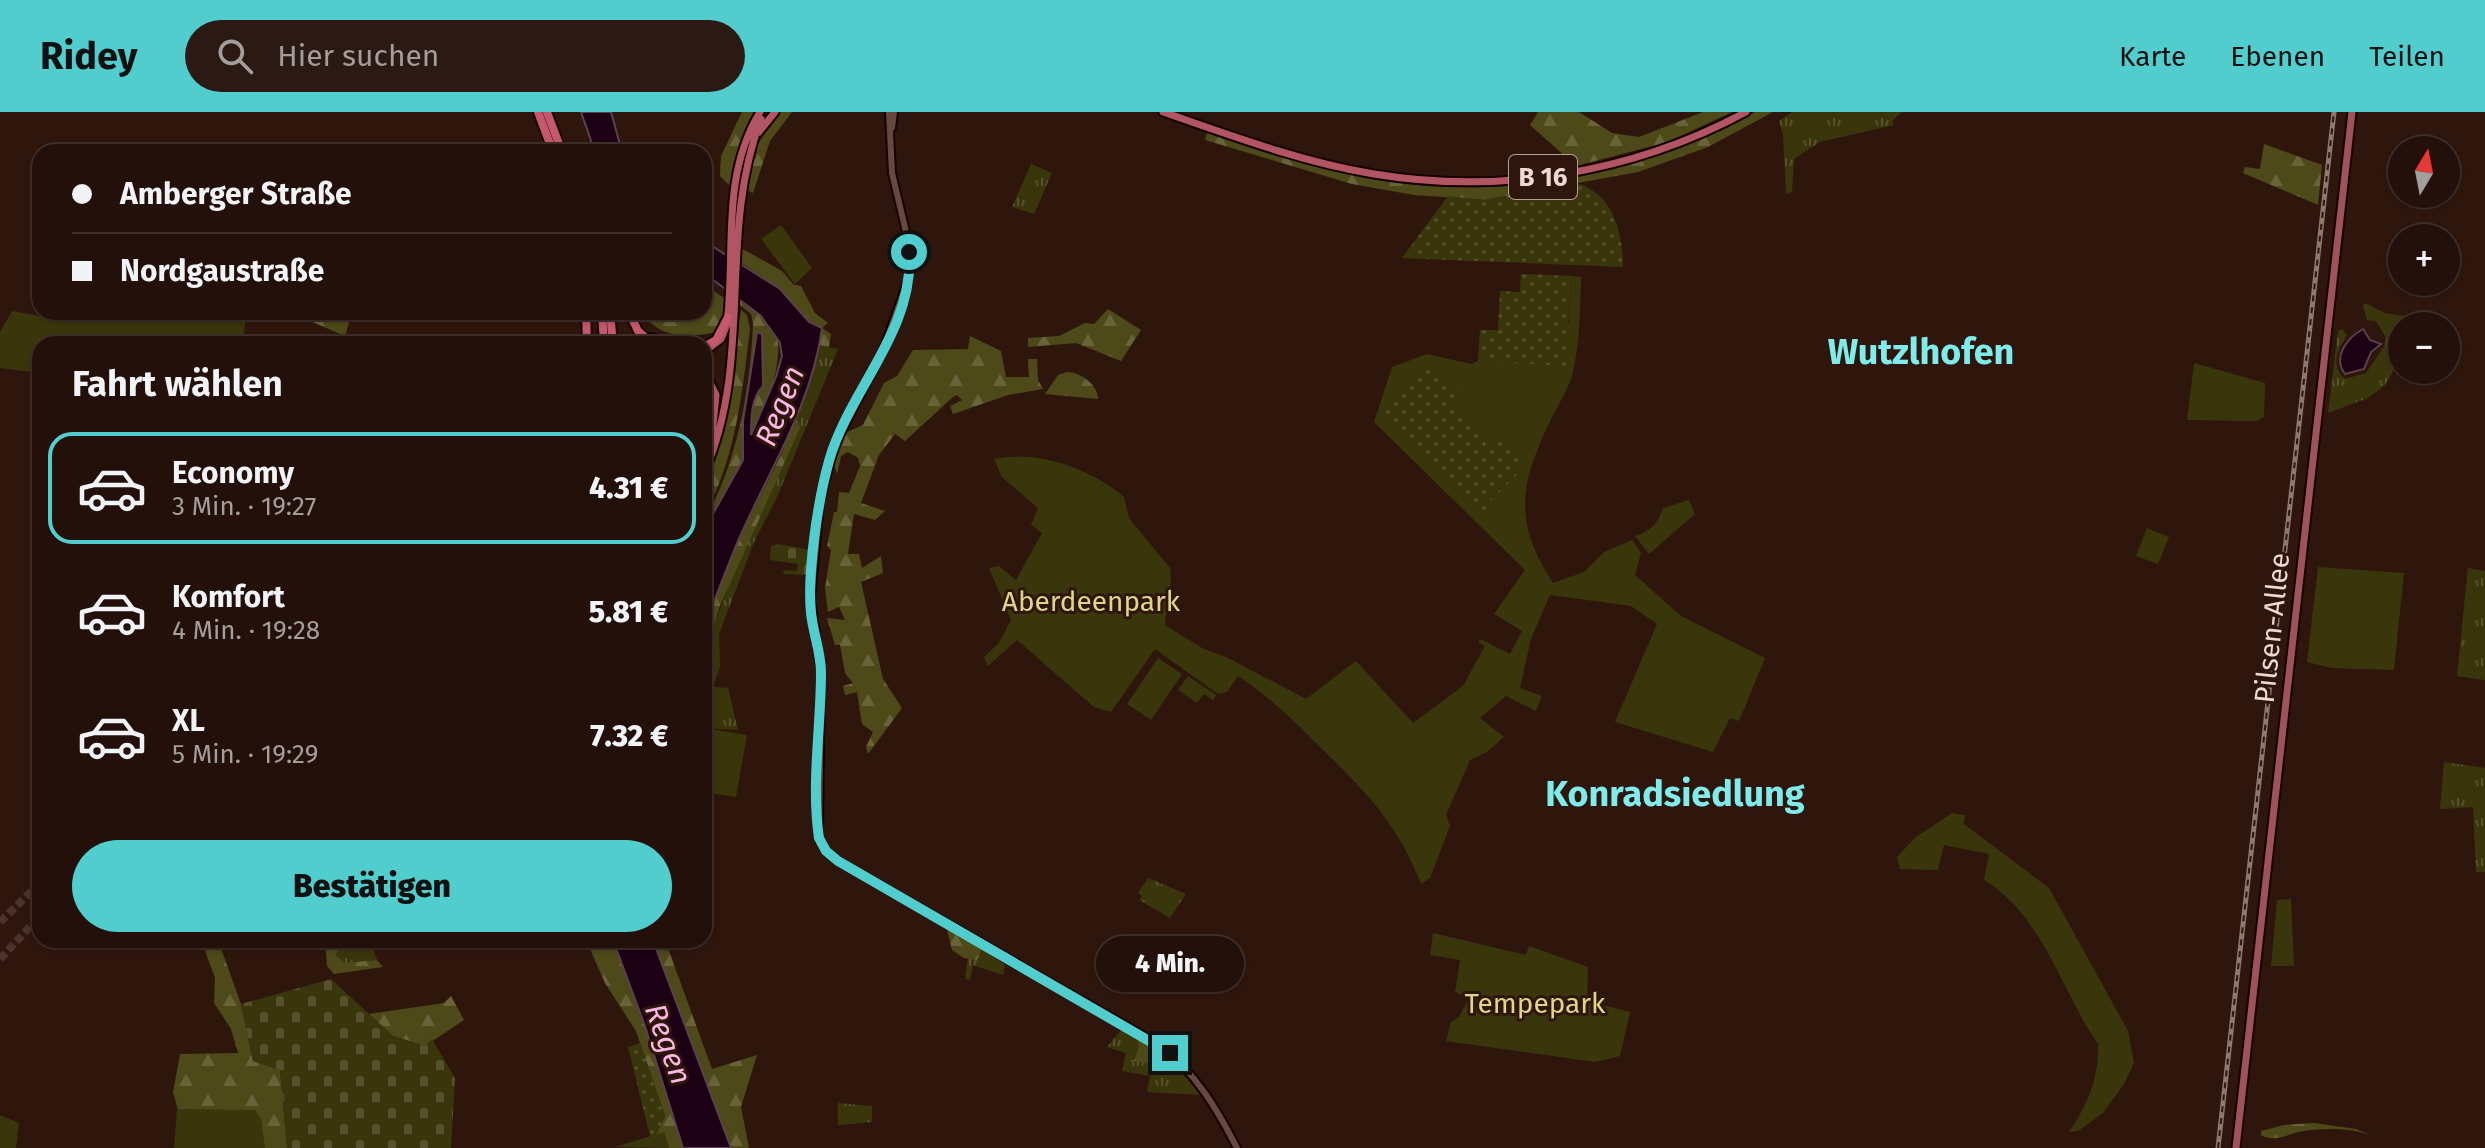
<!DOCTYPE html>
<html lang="de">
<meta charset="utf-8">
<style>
:root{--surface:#23100a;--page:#2b1913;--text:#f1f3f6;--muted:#a39d9c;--line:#40302b;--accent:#52cdcd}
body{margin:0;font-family:"Fira Sans",sans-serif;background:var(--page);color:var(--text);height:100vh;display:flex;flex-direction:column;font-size:30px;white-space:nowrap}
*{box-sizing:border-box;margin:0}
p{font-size:26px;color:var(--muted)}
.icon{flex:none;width:44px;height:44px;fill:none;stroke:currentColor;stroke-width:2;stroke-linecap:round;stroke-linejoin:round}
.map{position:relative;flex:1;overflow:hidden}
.side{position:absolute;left:32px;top:224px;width:680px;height:612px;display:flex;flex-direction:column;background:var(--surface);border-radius:24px;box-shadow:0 2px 6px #0004,0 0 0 2px var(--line)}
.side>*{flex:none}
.hud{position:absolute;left:32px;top:32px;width:680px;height:176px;border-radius:24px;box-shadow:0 2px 6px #0004,0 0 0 2px var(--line);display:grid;align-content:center;height:176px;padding:0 40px;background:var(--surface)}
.needle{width:52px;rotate:10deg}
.buttons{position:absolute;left:2388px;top:24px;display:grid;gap:16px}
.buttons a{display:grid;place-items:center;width:72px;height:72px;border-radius:50%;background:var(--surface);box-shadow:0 2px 6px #0004,0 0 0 2px var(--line);font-size:40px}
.end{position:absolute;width:36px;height:36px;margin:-18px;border:10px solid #52cdcd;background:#111;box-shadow:0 0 0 4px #111}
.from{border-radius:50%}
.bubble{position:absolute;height:56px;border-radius:28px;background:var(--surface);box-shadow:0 2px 6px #0004,0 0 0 2px var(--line);font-size:26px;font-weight:800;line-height:56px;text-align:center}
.hud b{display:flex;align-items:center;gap:28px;height:76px;font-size:30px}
.hud b+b{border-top:2px solid var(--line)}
.hud i{width:20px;height:20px;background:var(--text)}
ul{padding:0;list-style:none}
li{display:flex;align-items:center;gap:24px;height:112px;margin:0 16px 12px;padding:0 24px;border:4px solid transparent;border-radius:24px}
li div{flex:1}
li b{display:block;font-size:30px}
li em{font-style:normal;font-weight:800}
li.active{border-color:var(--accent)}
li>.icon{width:72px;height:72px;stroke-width:1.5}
h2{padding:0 40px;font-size:36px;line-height:96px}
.cta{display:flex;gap:16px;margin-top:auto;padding:16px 40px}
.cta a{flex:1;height:92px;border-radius:48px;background:var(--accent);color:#111;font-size:32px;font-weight:800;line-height:92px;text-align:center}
header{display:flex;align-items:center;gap:48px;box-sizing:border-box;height:112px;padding:0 40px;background:var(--accent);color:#111}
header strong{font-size:38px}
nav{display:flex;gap:44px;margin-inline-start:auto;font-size:28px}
.search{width:560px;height:72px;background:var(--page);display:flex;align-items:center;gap:20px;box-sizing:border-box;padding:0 28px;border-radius:44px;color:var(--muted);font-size:30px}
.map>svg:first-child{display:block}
.grass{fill:url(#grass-tufts)}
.forest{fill:url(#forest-firs)}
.cemetery{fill:url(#cemetery-stones)}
.park{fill:#3a360c}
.garden{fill:url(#garden-dots)}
.water{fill:#1c0014;stroke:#5a414d;stroke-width:2}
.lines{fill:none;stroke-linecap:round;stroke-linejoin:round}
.motorway-tunnel{stroke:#4b332b;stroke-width:8;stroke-dasharray:8 4;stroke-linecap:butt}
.secondary-casing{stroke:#160200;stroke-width:10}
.primary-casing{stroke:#160200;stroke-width:11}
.trunk-casing{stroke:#160200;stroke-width:11}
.motorway-casing{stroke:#160200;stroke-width:12}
.secondary{stroke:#66493e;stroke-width:6}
.primary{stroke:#9e525a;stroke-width:7}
.trunk{stroke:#b15563;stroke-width:7}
.motorway{stroke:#c4586c;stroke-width:8}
.rail-casing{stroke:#8e7870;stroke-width:5}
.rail{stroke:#2f160d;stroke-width:2;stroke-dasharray:6;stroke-linecap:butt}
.route{stroke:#52cdcd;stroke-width:10}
.labels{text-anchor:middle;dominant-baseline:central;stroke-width:6;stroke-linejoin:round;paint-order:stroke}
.shield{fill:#2f160d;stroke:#b39f98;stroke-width:2}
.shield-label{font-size:26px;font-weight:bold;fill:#ecdad3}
.park-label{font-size:28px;fill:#ddd588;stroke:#2f160d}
.street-label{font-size:28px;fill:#ecdad3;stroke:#2f160d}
.water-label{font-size:30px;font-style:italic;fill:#fcb8e5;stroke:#2f160d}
.district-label{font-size:36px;font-weight:bold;fill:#7febeb;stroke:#2f160d}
</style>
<header>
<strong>Ridey</strong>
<div class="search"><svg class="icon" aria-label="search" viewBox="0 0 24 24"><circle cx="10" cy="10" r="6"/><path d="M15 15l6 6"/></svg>Hier suchen</div>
<nav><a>Karte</a><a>Ebenen</a><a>Teilen</a></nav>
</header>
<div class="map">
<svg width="2485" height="1036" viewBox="0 0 2485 1036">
<defs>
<pattern id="grass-tufts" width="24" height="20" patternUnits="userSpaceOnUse" patternTransform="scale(2)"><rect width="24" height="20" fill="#3a360c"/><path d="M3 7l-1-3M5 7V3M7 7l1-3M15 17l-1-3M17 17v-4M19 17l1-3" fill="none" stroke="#57522e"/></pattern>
<pattern id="forest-firs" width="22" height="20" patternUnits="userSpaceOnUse" patternTransform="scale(2)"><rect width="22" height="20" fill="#4e4918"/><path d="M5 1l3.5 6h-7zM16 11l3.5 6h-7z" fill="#686339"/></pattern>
<pattern id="cemetery-stones" width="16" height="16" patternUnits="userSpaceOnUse" patternTransform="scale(2)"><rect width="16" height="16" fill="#3a360c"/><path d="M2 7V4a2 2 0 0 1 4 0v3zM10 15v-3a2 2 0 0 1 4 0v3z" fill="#57522e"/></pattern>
<pattern id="garden-dots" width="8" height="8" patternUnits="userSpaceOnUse" patternTransform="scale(2)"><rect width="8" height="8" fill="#3a360c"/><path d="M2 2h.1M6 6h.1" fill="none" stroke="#57522e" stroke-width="1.8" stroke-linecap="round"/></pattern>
</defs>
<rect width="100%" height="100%" fill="#2f160d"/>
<path class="grass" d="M1792 0H1902L1892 9 1894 13 1820 30 1794 47 1792 80 1786 82 1783 23 1779 9Z
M1031 52 1052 61 1034 102 1012 95Z
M2365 191 2385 201 2403 204 2395 256 2385 273 2368 286 2328 301 2338 219 2342 217 2347 223C2338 236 2330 255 2345 267L2366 261 2385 233 2386 226 2376 209 2367 208 2363 194Z
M819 233 838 237 778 383 754 430 719 522 720 554 713 575 728 576 738 618 704 616V567L711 535 710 523 744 435 801 314 792 310Z
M2468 456 2485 459V568L2457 564Z
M2444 650 2485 656V760H2476L2473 695 2440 697Z
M1148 766 1186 782 1170 806 1139 788 1142 784 1138 781Z
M344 828H370L377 848 344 852 336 843Z
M982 837 1005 853 1003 863 973 853 970 868 965 867 968 846 977 847Z
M1122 917 1137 927 1139 934 1134 949 1185 960 1202 983 1147 980 1150 964 1122 959 1126 941 1107 935Z
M838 991 872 994V1010L838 1013Z"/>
<path class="forest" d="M742 0H755L740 33 730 74 720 64 721 44Z
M778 0H792L770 29 753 81 747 78 755 37Z
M1538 0H1579L1612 21 1639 25 1703 0H1732L1668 30 1576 54 1530 13Z
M1755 0H1773L1708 35 1638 60 1485 88 1414 83 1352 72 1205 28 1207 21C1265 39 1323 60 1384 69 1511 89 1643 62 1755 0Z
M2264 32 2322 53 2318 93 2243 61 2245 55 2260 57Z
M739 135 782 159 794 173 801 174 815 201 828 211 822 216 831 222 829 235 819 233 821 216 809 210 780 177 739 149Z
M704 173 724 186 723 205 717 220C687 226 660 227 641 200H704Z
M739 186C750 195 770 207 776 222 785 244 765 306 750 323 752 307 751 286 763 273L761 259 752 248 743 309V348L704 418V410C737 350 750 281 753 212L751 202 739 192Z
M1108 197 1141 218 1121 249 1076 231 1028 235V226L1059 224 1085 211 1094 212Z
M741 198 747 203 750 217C742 282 736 346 704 404L706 379 727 300Z
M289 200H352L345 224Z
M970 224 1001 239 1006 265H1029L1028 247H1037L1038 268 1043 277 1008 283 953 302 950 294 962 288 957 283 953 285 905 329 895 322 879 343 861 391 885 399 875 408 854 402 848 442H859L862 456 881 444 883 461 861 470 883 567 902 596 868 642 866 635 873 620 862 612 857 580 845 583 843 574 853 571 845 561 840 533H835L827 506 845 508 839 495 828 500 825 476 831 438 827 434 834 400H837L839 380 849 381 860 354 858 346 848 340 841 344 837 362 834 353 847 320 863 313 884 271 897 264 913 238 968 237Z
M1067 260C1081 260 1098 273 1098 287L1045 282 1058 263Z
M792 310 801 314 720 494C711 518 710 541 704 567V516L740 425 782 341Z
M947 817 982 837 977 848 964 846 952 838Z
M201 828H218L241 892 253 949 280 958 287 1036H258L178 998 173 980 180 942 238 941 231 917 214 891 215 866Z
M325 828H344L336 843 344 851 377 848 383 855 334 862 327 854Z
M586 828H613L645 914 683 1036H669L664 1021 656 1023 665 1004 636 919 605 871Z
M658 828H665L712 957 757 943 741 995 749 1036H731L657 839Z
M451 884 464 908 425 934 393 924 369 902 444 891Z
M1123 915 1162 939 1185 960 1134 949 1139 934 1137 927Z
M2314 1011 2356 1017 2370 1023C2350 1016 2324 1016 2304 1019 2290 1020 2277 1032 2261 1023V1019L2284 1013Z"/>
<path class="cemetery" d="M778 432 811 438 808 463 784 462 783 458 797 459 798 452 770 448 771 434Z
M331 867 393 924 425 934 432 927 455 966 451 1036H287L280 958 253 949 241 892Z"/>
<path class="park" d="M781 113 812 156 795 172 761 127Z
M1571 164 1581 165C1580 198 1580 232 1572 264 1567 279 1557 295 1550 309 1520 373 1513 409 1553 471L1584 460 1604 440 1632 428 1641 441 1635 463 1681 504 1765 546 1739 609 1730 606 1713 640 1615 610 1657 512 1631 494 1550 483 1531 527 1520 576 1542 584 1536 599 1506 584 1480 606 1504 625 1487 640 1470 648 1446 703 1450 714 1430 766 1421 772C1397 709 1361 675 1314 629 1288 603 1268 584 1238 564L1227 580 1218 582 1155 537 1111 600 1094 595 1017 528 988 554 984 545 998 532 1011 508 989 456 999 454 1016 468 1042 421 1031 413 1038 396 1002 365 994 347C1037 337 1092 357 1124 385L1129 406 1170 456C1173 469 1166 497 1165 513L1202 536 1226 545 1306 587 1356 549 1413 611 1463 574 1485 534 1478 530 1480 527 1510 542 1522 519 1494 502 1525 458 1374 310 1392 255 1427 242 1471 252 1569 211Z
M12 199 40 204 41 200H247L242 232H40V261L0 256V220Z
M2194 251 2265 271 2264 305 2257 309 2187 308Z
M1689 388 1695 402 1649 442 1635 424C1651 419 1658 411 1663 396Z
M2147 416 2169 425 2158 452 2136 444Z
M2318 455 2404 461 2394 558 2332 556 2307 550Z
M1158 546 1182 562 1151 608 1127 592Z
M1188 564 1216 583 1213 588 1204 582 1197 591 1178 578Z
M704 616 747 623 736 685 704 680Z
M1952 701 1965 703 1964 712 2049 776 2128 919 2134 951 2124 972 2103 1001 2078 1019 2069 1020C2088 992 2099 966 2098 932 2060 877 2044 805 1984 768L1989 742 1944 733 1938 758 1900 757 1897 745 1916 725Z
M2291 787 2294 854H2271L2277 788Z
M1433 821 1526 843 1529 834 1588 855 1587 889 1630 900 1620 944 1595 950 1446 929 1451 910 1459 905 1469 886 1455 880 1460 848 1430 843Z
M177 997 255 998 261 1007 265 1036H174Z
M0 1003 19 1011 16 1036H0Z
M664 1020 669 1036 615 1035Z"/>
<path class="garden" d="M1569 70C1611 75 1623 118 1623 155L1402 146 1448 84 1485 88Z
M1521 162 1571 164 1566 254 1478 249 1480 218H1498L1500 179 1520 180Z
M1433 253 1465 283 1452 296 1488 334 1502 322 1524 344 1511 356 1517 363 1489 390 1496 397 1484 409 1381 303Z
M640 931 665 1004 656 1023 650 1024 628 935Z"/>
<path class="water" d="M581 0H611L622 40H595Z
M704 129 780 177 809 210 822 216C812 293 768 360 738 429 726 458 715 487 704 516V418L743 348V309L757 220 762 222 763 274C751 286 751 307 751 323L776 265 782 244 780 231 761 204 704 161Z
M2363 217 2370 228 2381 232 2371 240 2364 257 2345 262C2332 245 2347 226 2363 217Z
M613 828H658L657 839 731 1036H683L645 914Z"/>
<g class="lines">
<path class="motorway-tunnel" d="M0 810 40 771
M0 847 40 804"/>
<g class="secondary-casing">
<path id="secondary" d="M889 0 892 61 907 124 908 168 882 241 835 333 820 390 811 487 821 560 819 726 826 739 838 749 1160 933C1196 962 1216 995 1237 1036
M892 16 894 0"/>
</g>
<g class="primary-casing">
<path id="primary" d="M2236 1036 2352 0"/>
</g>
<g class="trunk-casing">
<path id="trunk" d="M1163 0C1232 24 1302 50 1374 62 1500 83 1633 61 1746 0
M759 20 775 0
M629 232H636
M704 240 721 227 727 212C736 140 720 66 760 0
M704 258 716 283 711 332
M705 359C754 246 717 123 761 7"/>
</g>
<g class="motorway-casing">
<path id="motorway" d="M538 0 553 40
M547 0 562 40
M586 200 587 232
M602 200 604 232
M610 200 613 232
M629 200 638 219 653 232
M651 226 669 232
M704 235 716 228 728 205"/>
</g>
<use href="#secondary" class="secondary"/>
<use href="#primary" class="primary"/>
<use href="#trunk" class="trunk"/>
<use href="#motorway" class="motorway"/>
<g class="rail-casing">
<path id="rail" d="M2218 1036 2334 0"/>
</g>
<use href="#rail" class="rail"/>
</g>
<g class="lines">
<path class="route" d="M909 140C915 218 849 278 829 349 818 388 807 461 811 501 813 521 821 540 821 561 821 615 811 672 819 726L826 739 838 749 1170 941"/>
</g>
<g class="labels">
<rect class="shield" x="1509" y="43" width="68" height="44" rx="6"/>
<g class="shield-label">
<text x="1543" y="65">B 16</text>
</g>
<g class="park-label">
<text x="1091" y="489">Aberdeenpark</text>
<text x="1535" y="891">Tempepark</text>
</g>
<g class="street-label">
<text transform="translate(2272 516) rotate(-84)">Pilsen-Allee</text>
</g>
<g class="water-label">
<text transform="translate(780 294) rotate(-68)">Regen</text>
<text transform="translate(668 932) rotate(70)">Regen</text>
</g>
<g class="district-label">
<text x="1921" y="240">Wutzlhofen</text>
<text x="1675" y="682">Konradsiedlung</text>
</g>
</g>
</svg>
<div class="buttons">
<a><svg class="needle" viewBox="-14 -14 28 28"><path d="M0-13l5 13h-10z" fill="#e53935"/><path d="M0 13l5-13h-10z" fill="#a39d9c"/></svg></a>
<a>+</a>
<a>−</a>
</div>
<i class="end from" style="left:909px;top:140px"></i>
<i class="end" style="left:1170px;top:941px"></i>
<div class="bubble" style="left:1096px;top:824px;width:148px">4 Min.</div>
<div class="hud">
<b><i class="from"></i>Amberger Straße</b>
<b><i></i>Nordgaustraße</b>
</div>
<section class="side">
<h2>Fahrt wählen</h2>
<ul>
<li class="active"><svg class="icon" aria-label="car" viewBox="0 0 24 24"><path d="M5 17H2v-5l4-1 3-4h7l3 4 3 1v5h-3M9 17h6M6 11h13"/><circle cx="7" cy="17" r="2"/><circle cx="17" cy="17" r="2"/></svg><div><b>Economy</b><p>3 Min. · 19:27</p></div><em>4.31 €</em></li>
<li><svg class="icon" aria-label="car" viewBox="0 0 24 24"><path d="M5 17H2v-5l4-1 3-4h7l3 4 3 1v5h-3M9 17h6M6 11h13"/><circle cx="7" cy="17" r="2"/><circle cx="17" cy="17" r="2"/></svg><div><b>Komfort</b><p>4 Min. · 19:28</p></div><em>5.81 €</em></li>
<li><svg class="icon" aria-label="car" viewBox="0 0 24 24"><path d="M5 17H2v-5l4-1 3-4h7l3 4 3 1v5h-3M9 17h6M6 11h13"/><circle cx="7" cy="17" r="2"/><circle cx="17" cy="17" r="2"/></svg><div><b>XL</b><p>5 Min. · 19:29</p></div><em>7.32 €</em></li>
</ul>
<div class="cta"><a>Bestätigen</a></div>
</section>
</div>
